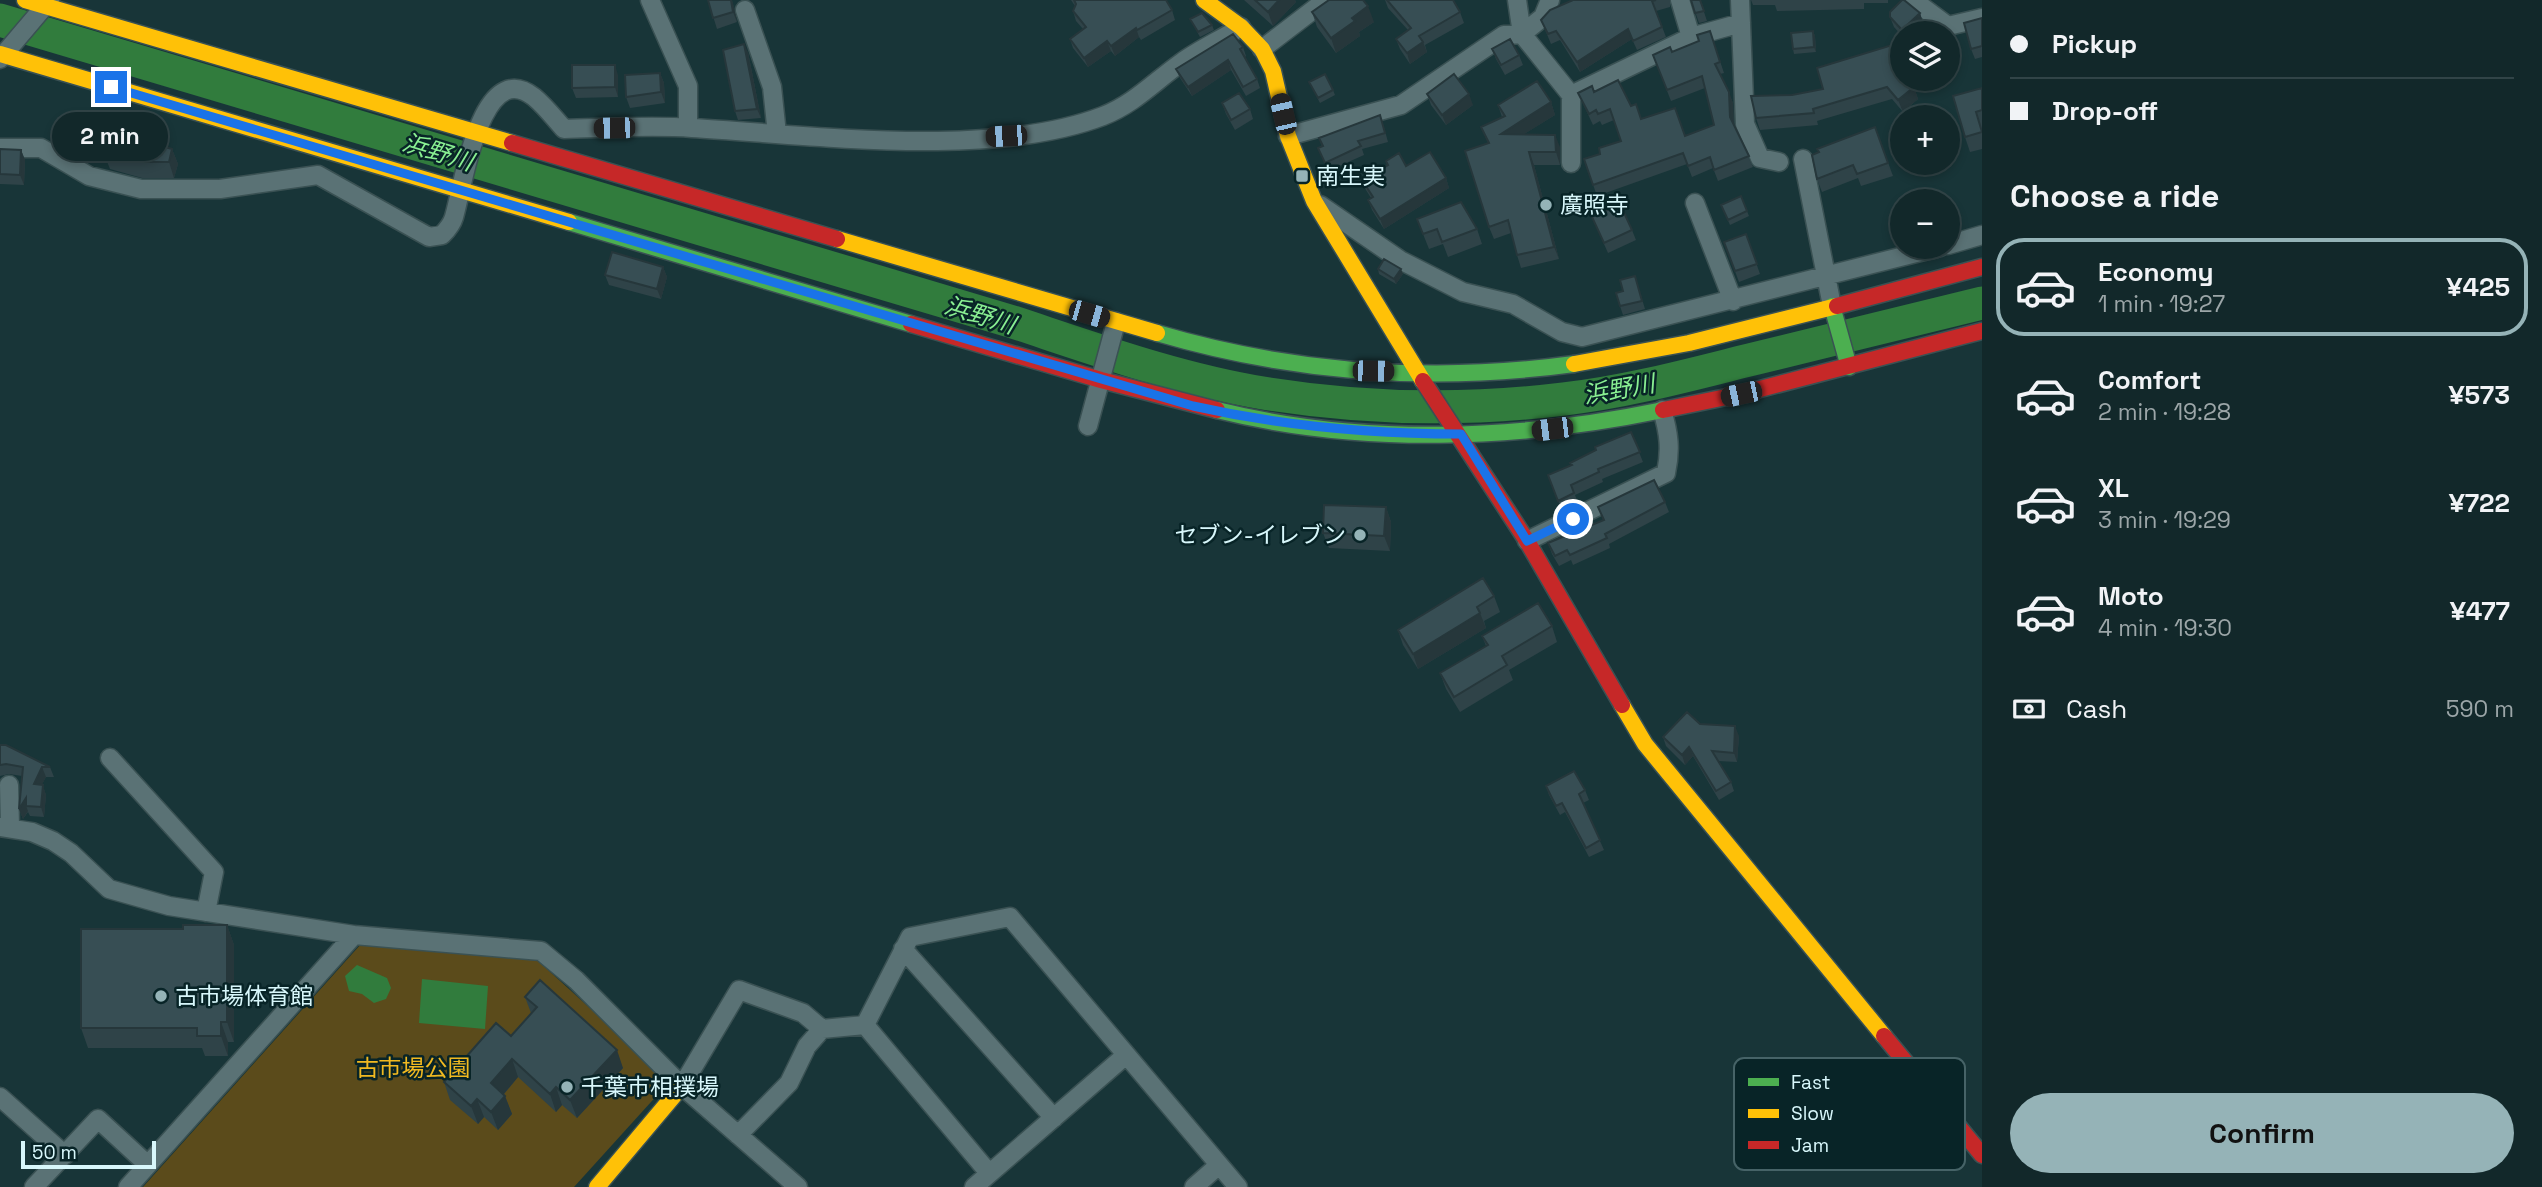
<!DOCTYPE html>
<meta charset="utf-8">
<style>
:root{--surface:#12282a;--page:#1f3436;--text:#f1f3f6;--muted:#9ca6a8;--line:#314447;--accent:#95b3b7}
body{margin:0;font-family:"Space Grotesk","Noto Sans JP",sans-serif;background:var(--page);color:var(--text);height:100vh;display:flex;flex-direction:column;font-size:26px;white-space:nowrap}
*{box-sizing:border-box;margin:0}
p{font-size:23px;color:var(--muted)}
.icon{flex:none;width:38px;height:38px;fill:none;stroke:currentColor;stroke-width:2;stroke-linecap:round;stroke-linejoin:round}
.map{position:relative;flex:1;overflow:hidden}
.drawer{display:flex;flex-direction:column;background:var(--surface);width:560px}
.drawer>*{flex:none}
.banner{display:grid;align-content:center;height:154px;padding:0 28px;background:var(--surface)}
.buttons{position:absolute;left:1890px;top:21px;display:grid;gap:14px}
.buttons a{display:grid;place-items:center;width:70px;height:70px;border-radius:50%;background:var(--surface);box-shadow:0 4px 10px #0003,0 0 0 2px var(--line);font-size:35px}
.scale{position:absolute;left:21px;bottom:18px;width:135px;box-sizing:border-box;padding-left:7px;border:4px solid #d8f7fb;border-top:0;font-size:19px;line-height:24px;white-space:nowrap;color:#d8f7fb;-webkit-text-stroke:5px #082427;paint-order:stroke}
.end{position:absolute;width:32px;height:32px;margin:-16px;border:9px solid #1a73e8;background:#fff;box-shadow:0 0 0 4px #fff}
.from{border-radius:50%}
.bubble{position:absolute;height:49px;border-radius:24px;background:var(--surface);box-shadow:0 4px 10px #0003,0 0 0 2px var(--line);font-size:23px;font-weight:800;line-height:49px;text-align:center}
.car{position:absolute;width:21px;height:42px;margin:-21px -10px;border-radius:9px;box-shadow:0 0 5px 2px #0007;background:linear-gradient(#222 24%,#8ab4d8 0 40%,#222 0 76%,#8ab4d8 0 86%,#222 0)}
.banner b{display:flex;align-items:center;gap:24px;height:66px;font-size:26px}
.banner b+b{border-top:2px solid var(--line)}
.banner i{width:18px;height:18px;background:var(--text)}
ul{padding:0;list-style:none}
li{display:flex;align-items:center;gap:21px;height:98px;margin:0 14px 10px;padding:0 14px;border:4px solid transparent;border-radius:28px}
li div{flex:1}
li b{display:block;font-size:26px}
li em{font-style:normal;font-weight:800}
li.on{border-color:var(--accent)}
li>.icon{width:63px;height:63px;stroke-width:1.5}
h2{padding:0 28px;font-size:32px;line-height:84px}
.pay{display:flex;align-items:center;gap:18px;height:77px;padding:0 28px;font-size:26px}
.pay p{margin-inline-start:auto}
.button{display:flex;gap:14px;margin-top:auto;padding:14px 28px}
.button a{flex:1;height:80px;border-radius:42px;background:var(--accent);color:#111;font-size:28px;font-weight:800;line-height:80px;text-align:center}
main{display:flex;flex:1;min-height:0}
.map>svg:first-child{display:block}
.green{fill:#5b4b1b}
.water{fill:#317c3d}
.lines{fill:none;stroke-linecap:round;stroke-linejoin:round}
.river{stroke:#317c3d;stroke-width:33}
.street-casing{stroke:#3a5153;stroke-width:21}
.fast-casing{stroke:#3a5153;stroke-width:19}
.slow-casing{stroke:#3a5153;stroke-width:19}
.jam-casing{stroke:#3a5153;stroke-width:19}
.street{stroke:#5a7275;stroke-width:18}
.fast{stroke:#4caf50;stroke-width:16}
.slow{stroke:#ffc107;stroke-width:16}
.jam{stroke:#c62828;stroke-width:16}
.wall{fill:#2f4348}
.shaded-wall{fill:#26373b}
.building{fill:#374e54;stroke:#26373b;stroke-width:2}
.route{stroke:#1a73e8;stroke-width:9}
.poi-dot{fill:#95b3b7;stroke:#082427;stroke-width:2.5}
.labels{text-anchor:middle;dominant-baseline:central;stroke-width:5;stroke-linejoin:round;paint-order:stroke}
.poi-label{font-size:23px;fill:#d8f7fb;stroke:#082427;text-anchor:start}
.park-label{font-size:23px;fill:#f0b921;stroke:#082427}
.water-label{font-size:24px;font-style:italic;fill:#89ef92;stroke:#082427}
.key{fill:#082427;stroke:#466367;stroke-width:2}
.key-label{font-size:19px;fill:#d8f7fb}
</style>
<main>
<div class="map">
<svg width="1982" height="1187" viewBox="0 0 1982 1187">
<rect width="100%" height="100%" fill="#183538"/>
<path class="green" d="M361 944 536 959 670 1081 574 1187H143Z"/>
<path class="water" d="M357 965 387 978 391 988 386 999 374 1003 362 994 349 991 345 976Z
M422 979 488 986 485 1029 419 1023Z"/>
<g class="lines">
<path class="river" d="M0 20 1013 322C1095 349 1178 379 1263 393 1362 409 1465 411 1564 399 1625 392 1685 376 1745 361 1824 342 1903 322 1982 303"/>
<g class="street-casing">
<path id="street" d="M650 0 688 86V127
M1550 0 1543 17 1522 34 1571 95V163
M1680 0 1691 37
M1740 0 1745 124 1760 158 1779 162
M1913 0 1948 26 1982 18
M745 10 772 87 777 134
M1262 49 1326 0
M0 59 50 0
M1571 95 1691 37 1741 23
M1288 136 1401 105 1504 35 1522 34 1517 0
M0 148H41L89 176 141 189H220L318 175 429 237 442 235C447 230 452 224 454 217 463 187 481 55 534 97 545 106 555 119 564 129 606 128 650 125 692 128 812 135 991 159 1103 116 1134 104 1155 81 1182 62 1200 49 1222 39 1241 27
M1803 159 1832 306
M1695 203 1733 301
M1320 205 1400 260 1463 292 1513 304 1562 332 1582 337 1940 247
M1948 245 1982 235
M1088 426 1116 322
M1527 541 1666 473C1671 450 1669 433 1662 410
M110 758 214 872 206 912
M9 785 10 826
M0 827 32 832 53 841 71 853 109 889 169 906 354 935 541 951 576 980 682 1086 798 1187
M903 949 1054 1118
M865 1025 910 937 1010 917 1238 1187
M865 1025 989 1173
M682 1086 739 990 803 1013 822 1029 865 1025
M0 1097 65 1155
M738 1135 789 1083 807 1046 822 1029
M34 1187 98 1119 148 1165
M128 1187 354 935
M974 1187 1126 1055
M1194 1187 1219 1165"/>
</g>
<g class="fast-casing">
<path id="fast" d="M569 222 911 324
M1832 306 1849 367
M1157 333C1293 373 1434 383 1574 364
M1217 410C1362 446 1518 440 1663 410"/>
</g>
<g class="slow-casing">
<path id="slow" d="M25 0 512 143
M1204 0 1241 27 1262 49 1273 71 1288 136 1314 201 1423 381
M0 54 569 222
M837 239 1157 333
M1574 364 1689 343 1837 306
M1622 705 1645 744 1884 1036
M597 1187 682 1086"/>
</g>
<g class="jam-casing">
<path id="jam" d="M512 143 837 239
M1837 306 1982 267
M911 324 1101 380 1217 410
M1423 381 1527 541 1622 705
M1663 410 1741 394 1982 331
M1884 1036 1982 1155"/>
</g>
<use href="#street" class="street"/>
<use href="#fast" class="fast"/>
<use href="#slow" class="slow"/>
<use href="#jam" class="jam"/>
</g>
<path class="wall" d="M708 0H732L737 22 717 29Z
M1071 0H1166L1172 10 1175 20 1141 40 1139 37 1115 56 1111 51 1088 67 1073 48 1070 39 1083 29 1076 21 1073 11 1075 6Z
M1244 0H1295L1296 2 1273 26Z
M1385 0 1460 12 1464 23 1425 45 1427 52 1410 64 1400 49 1396 39 1408 30 1388 8Z
M1573 0H1670V7L1656 11 1666 37 1637 50 1632 39 1580 72 1560 40 1551 44 1541 20Z
M1691 0H1700L1707 21 1699 23Z
M1751 0H1888V3H1864V9L1777 11 1775 5H1753Z
M1312 12 1374 22 1359 32 1360 36 1336 53 1317 27Z
M1920 13 1923 23 1913 33H1902V36L1894 27 1890 17Z
M1982 18V57L1975 59 1971 49Z
M1190 19 1212 25 1214 30 1200 37Z
M1710 31 1724 73 1720 74 1733 103 1734 125 1753 167 1718 181 1713 168 1692 177 1687 164 1597 196 1584 159 1600 154 1621 141 1614 120 1602 125 1600 121 1593 125 1578 93 1594 92 1631 106 1641 119 1685 136 1714 125 1705 88 1671 101 1653 55 1672 52 1699 41Z
M1813 31 1815 36 1816 52 1794 54 1793 49Z
M1902 42V79L1914 87 1918 99 1903 112 1892 99 1817 121 1818 125 1760 130 1756 118 1823 89Z
M1243 47 1246 56 1245 57 1257 79 1260 88 1246 96 1231 70 1192 96 1180 78 1176 69Z
M1492 49 1519 55 1523 65 1505 75 1496 59Z
M748 52 761 118 738 120 735 111Z
M660 73 664 83 665 103 630 108 626 97Z
M618 75V97L576 98 572 88Z
M1309 82 1333 90 1335 95 1320 103Z
M1982 88V149L1970 152 1965 137Z
M1427 94 1473 105 1446 125 1431 105Z
M1551 102 1555 115 1524 134 1560 147V165H1534L1559 259 1521 268 1517 255 1511 233 1494 239 1489 227 1488 143 1481 127 1502 117 1498 105Z
M1222 103 1250 109 1253 119 1235 130 1226 114Z
M1383 124 1388 142 1362 149 1364 155 1328 171 1318 148 1322 147 1319 138Z
M1875 127 1893 176 1861 186 1858 178 1822 192 1817 179Z
M0 149 21 150 25 160 24 185 0 184Z
M172 149 178 164 174 178H142L110 169 104 154Z
M1386 161 1446 178 1449 188 1384 229 1372 210 1368 200 1371 198 1366 190 1362 180 1387 165Z
M1741 196 1749 216 1730 225 1721 205Z
M1592 217 1632 230 1636 240 1608 253Z
M1417 219 1477 229 1482 244 1448 257 1443 244 1429 249Z
M1746 234 1760 274 1739 282 1724 242Z
M663 267 667 277 661 299 609 285 605 275Z
M1378 269 1403 274 1396 284 1379 274Z
M1635 276 1645 309 1623 315 1620 306 1623 291Z
M1631 432 1643 462 1602 479 1603 482 1575 495 1578 503 1562 511 1548 475 1571 466 1596 450Z
M1665 502 1669 512 1609 544 1610 548 1573 565 1571 560 1559 566 1552 554 1548 543 1603 520 1598 507Z
M1386 507 1391 522 1390 551 1329 548 1323 533Z
M1494 596 1500 612 1484 621 1486 628 1418 669 1403 645 1398 630Z
M1552 626 1557 642 1509 670 1513 680 1460 712 1446 689 1440 673 1486 646 1482 636Z
M1700 724 1739 736 1737 762 1718 761 1731 782 1734 791 1719 800 1693 756 1685 765 1666 746 1663 737Z
M0 745 50 767 54 777H46L42 784 46 795 44 817 30 816 28 812 23 819 19 809 22 776 9 774 0 776Z
M1546 786 1585 790 1589 800 1583 803 1604 850 1589 857 1565 812 1560 815 1549 795Z
M227 925 234 945V1042H228V1056H205L202 1048H88L81 1028 183 929Z
M525 997 623 1068 577 1118 562 1105 556 1112 518 1077 504 1094 512 1114 498 1130 484 1117 478 1124 450 1100 444 1082 511 1036 531 1013Z
M1883 1070 1898 1080 1902 1090 1869 1110 1860 1096 1857 1086 1868 1078 1866 1072Z
M1834 1079 1837 1089 1812 1103 1804 1090 1801 1080Z"/>
<path class="shaded-wall" d="M731 0 733 3 737 22 733 12Z
M1279 0H1295L1296 2 1273 26 1268 12Z
M1368 6 1374 22 1359 32 1360 36 1336 53 1331 38 1352 18Z
M1920 13 1923 23 1913 33H1904L1902 30Z
M1136 28 1139 37 1115 56 1111 46Z
M1628 29 1632 39 1580 72 1577 62Z
M1813 31 1815 36 1816 52 1814 47Z
M1107 41 1111 51 1088 67 1084 58Z
M1423 42 1427 52 1410 64 1407 53Z
M744 44 748 52 761 118 757 109Z
M1228 60 1231 70 1192 96 1188 87Z
M615 65 618 75V97L615 87Z
M660 73 664 83 665 103 661 92Z
M1914 87 1918 99 1903 112 1898 100Z
M1729 92 1733 103 1734 128 1730 117Z
M1469 94 1473 105 1446 125 1442 115Z
M1551 102 1555 115 1505 146 1501 134Z
M1555 135 1560 147V165L1556 152Z
M172 149 178 164 174 178 169 162Z
M21 150 25 160 24 185 20 175Z
M1529 152 1534 165 1559 259 1554 247Z
M1446 178 1449 188 1384 229 1380 219Z
M663 267 667 277 661 299 657 289Z
M1401 269 1403 274 1396 284 1394 279Z
M1386 507 1391 522 1390 551 1384 536Z
M1480 613 1486 628 1418 669 1413 654Z
M1735 726 1739 736 1737 762 1734 753Z
M1689 747 1693 756 1685 765 1682 755Z
M42 767 46 777 37 794 34 784Z
M43 785 46 795 44 817 41 807Z
M26 798V806L28 811 23 819 19 809Z
M227 925 234 945V1042L227 1022Z
M221 1022 228 1042V1056L221 1036Z
M617 1050 623 1068 577 1118 570 1100Z
M512 1059 518 1077 498 1101 491 1083Z
M556 1087 562 1105 556 1112 550 1094Z
M505 1096 512 1114 498 1130 491 1112Z
M477 1099 484 1117 478 1124 471 1106Z"/>
<path class="building" d="M708 0H731L733 12 713 18Z
M1074 0H1166L1172 10 1137 30 1136 28 1111 46 1107 41 1084 58 1070 39 1086 27 1073 11 1076 4Z
M1255 0H1279L1268 12Z
M1329 0H1363L1368 6 1352 18 1355 21 1331 38 1312 12Z
M1387 0H1453L1460 12 1419 36 1423 42 1407 53 1396 39 1411 28Z
M1573 0H1656L1652 1 1662 27 1633 41 1628 29 1577 62 1556 31 1548 34 1541 20 1550 10Z
M1691 0H1700L1704 11 1695 13Z
M1902 0H1904L1920 13 1902 30 1890 17V12Z
M1202 13 1212 25 1198 32 1190 19Z
M1982 18V46L1971 49 1964 23Z
M1710 31 1720 62 1715 64 1729 92 1730 117 1749 156 1714 170 1710 157 1688 166 1683 153 1593 185 1584 159 1600 154 1599 148 1621 141 1610 109 1598 114 1596 110 1589 114 1578 93 1592 86 1594 92 1618 80 1631 106 1636 104 1641 119 1675 108 1685 136 1714 125 1702 76 1667 90 1653 55 1670 47 1672 52 1699 41 1697 35Z
M1813 31 1814 47 1793 49 1791 33Z
M1233 34 1243 47 1240 49 1257 79 1243 87 1228 60 1188 87 1176 69Z
M1510 39 1519 55 1501 65 1492 49Z
M1902 42V62L1894 64 1902 73V79H1907L1914 87 1898 100 1887 87 1813 109 1814 113 1756 118 1751 96 1792 95 1823 89 1817 68Z
M744 44 757 109 735 111 723 50Z
M572 65H615V87L572 88Z
M660 73 661 92 626 97 625 75Z
M1325 74 1333 90 1318 98 1309 82Z
M1454 74 1469 94 1442 115 1427 94Z
M1537 81 1551 102 1501 134 1555 135 1556 152H1529L1554 247 1517 255 1508 220 1489 227 1465 151 1489 143 1481 127 1505 116 1498 105Z
M1982 88V110L1976 112 1982 132 1965 137 1953 96Z
M1239 93 1250 109 1231 120 1222 103Z
M1380 115 1385 133 1358 141 1361 146 1325 163 1318 148 1323 146 1319 138Z
M1875 127 1888 163 1857 174 1853 165 1817 179 1812 155 1819 152 1817 149Z
M110 131 172 149 169 162H137L104 154Z
M0 149 21 150 20 175 0 174Z
M1430 152 1446 178 1380 219 1368 200 1373 197 1362 180 1388 165 1386 161 1399 153 1406 166Z
M1741 196 1747 211 1728 220 1721 205Z
M1461 202 1477 229 1442 242 1437 229 1423 234 1417 219Z
M1620 204 1632 230 1604 243 1592 217Z
M1746 234 1757 264 1735 271 1724 242Z
M612 252 663 267 657 289 605 275Z
M1384 259 1401 269 1394 279 1378 269Z
M1635 276 1642 301 1620 306 1616 293 1623 291 1620 280Z
M1631 432 1640 452 1598 469 1599 472 1571 485 1574 493 1558 501 1548 475 1572 465 1570 463 1596 450 1595 447Z
M1654 480 1665 502 1605 534 1607 538 1570 555 1567 550 1555 556 1548 543 1604 520 1598 507Z
M1324 505 1386 507 1384 536 1323 533Z
M1483 578 1494 596 1477 607 1480 613 1413 654 1398 630Z
M1538 603 1552 626 1502 656 1507 665 1454 697 1440 673 1488 645 1482 636Z
M1687 712 1700 724 1735 726 1734 753 1712 751 1731 782 1716 791 1689 747 1682 755 1663 737Z
M0 745H6L50 767H42L34 784 43 785 41 807 26 806V798L19 809 23 767 6 764 0 765Z
M1574 771 1585 790 1579 794 1600 840 1586 848 1562 803 1556 806 1546 786Z
M183 925H227V1022H221V1036H197V1028H81V929H183Z
M540 980 617 1050 570 1100 556 1087 550 1094 512 1059 491 1083 505 1096 491 1112 477 1099 471 1106 444 1082 496 1023 511 1036 537 1007 525 997Z"/>
<g class="lines">
<path class="route" d="M111 87 1193 406C1282 426 1369 434 1461 434L1527 541 1573 519"/>
</g>
<g class="poi-dot">
<rect x="1295" y="169" width="14" height="14" rx="3.5"/>
<circle cx="1546" cy="205" r="7"/>
<circle cx="1360" cy="535" r="7"/>
<circle cx="161" cy="996" r="7"/>
<circle cx="567" cy="1087" r="7"/>
</g>
<g class="labels">
<g class="poi-label">
<text x="1316" y="176">南生実</text>
<text x="1560" y="205">廣照寺</text>
<text x="1346" y="535" text-anchor="end">セブン-イレブン</text>
<text x="175" y="996">古市場体育館</text>
<text x="581" y="1087">千葉市相撲場</text>
</g>
<g class="park-label">
<text x="413" y="1068">古市場公園</text>
</g>
<g class="water-label">
<text transform="translate(438 152) rotate(17)">浜野川</text>
<text transform="translate(980 315) rotate(17)">浜野川</text>
<text transform="translate(1619 389) rotate(-10)">浜野川</text>
</g>
</g>
<rect x="1734" y="1058" width="231" height="112" rx="10" class="key"/>
<rect x="1748" y="1078" width="31" height="8" fill="#4caf50"/>
<rect x="1748" y="1109" width="31" height="9" fill="#ffc107"/>
<rect x="1748" y="1141" width="31" height="8" fill="#c62828"/>
<g class="key-label">
<text x="1791" y="1089">Fast</text>
<text x="1791" y="1120">Slow</text>
<text x="1791" y="1152">Jam</text>
</g>
</svg>
<div class="buttons">
<a><svg class="icon" aria-label="layers" viewBox="0 0 24 24"><path d="M12 4l9 5-9 5-9-5zM3 14l9 5 9-5"/></svg></a>
<a>+</a>
<a>−</a>
</div>
<div class="scale">50 m</div>
<i class="end from" style="left:1573px;top:519px"></i>
<i class="end" style="left:111px;top:87px"></i>
<div class="bubble" style="left:52px;top:112px;width:116px">2 min</div>
<i class="car" style="left:1283px;top:114px;rotate:347deg"></i>
<i class="car" style="left:614px;top:128px;rotate:269deg"></i>
<i class="car" style="left:1006px;top:136px;rotate:267deg"></i>
<i class="car" style="left:1089px;top:314px;rotate:106deg"></i>
<i class="car" style="left:1373px;top:371px;rotate:91deg"></i>
<i class="car" style="left:1741px;top:394px;rotate:258deg"></i>
<i class="car" style="left:1552px;top:429px;rotate:263deg"></i>
</div>
<section class="drawer">
<div class="banner">
<b><i class="from"></i>Pickup</b>
<b><i></i>Drop-off</b>
</div>
<h2>Choose a ride</h2>
<ul>
<li class="on"><svg class="icon" aria-label="car" viewBox="0 0 24 24"><path d="M5 17H2v-5l4-1 3-4h7l3 4 3 1v5h-3M9 17h6M6 11h13"/><circle cx="7" cy="17" r="2"/><circle cx="17" cy="17" r="2"/></svg><div><b>Economy</b><p>1 min · 19:27</p></div><em>¥425</em></li>
<li><svg class="icon" aria-label="car" viewBox="0 0 24 24"><path d="M5 17H2v-5l4-1 3-4h7l3 4 3 1v5h-3M9 17h6M6 11h13"/><circle cx="7" cy="17" r="2"/><circle cx="17" cy="17" r="2"/></svg><div><b>Comfort</b><p>2 min · 19:28</p></div><em>¥573</em></li>
<li><svg class="icon" aria-label="car" viewBox="0 0 24 24"><path d="M5 17H2v-5l4-1 3-4h7l3 4 3 1v5h-3M9 17h6M6 11h13"/><circle cx="7" cy="17" r="2"/><circle cx="17" cy="17" r="2"/></svg><div><b>XL</b><p>3 min · 19:29</p></div><em>¥722</em></li>
<li><svg class="icon" aria-label="car" viewBox="0 0 24 24"><path d="M5 17H2v-5l4-1 3-4h7l3 4 3 1v5h-3M9 17h6M6 11h13"/><circle cx="7" cy="17" r="2"/><circle cx="17" cy="17" r="2"/></svg><div><b>Moto</b><p>4 min · 19:30</p></div><em>¥477</em></li>
</ul>
<div class="pay"><svg class="icon" aria-label="cash" viewBox="0 0 24 24"><path d="M3 7h18v10H3z"/><circle cx="12" cy="12" r="2"/></svg>Cash<p>590 m</p></div>
<div class="button"><a>Confirm</a></div>
</section>
</main>
